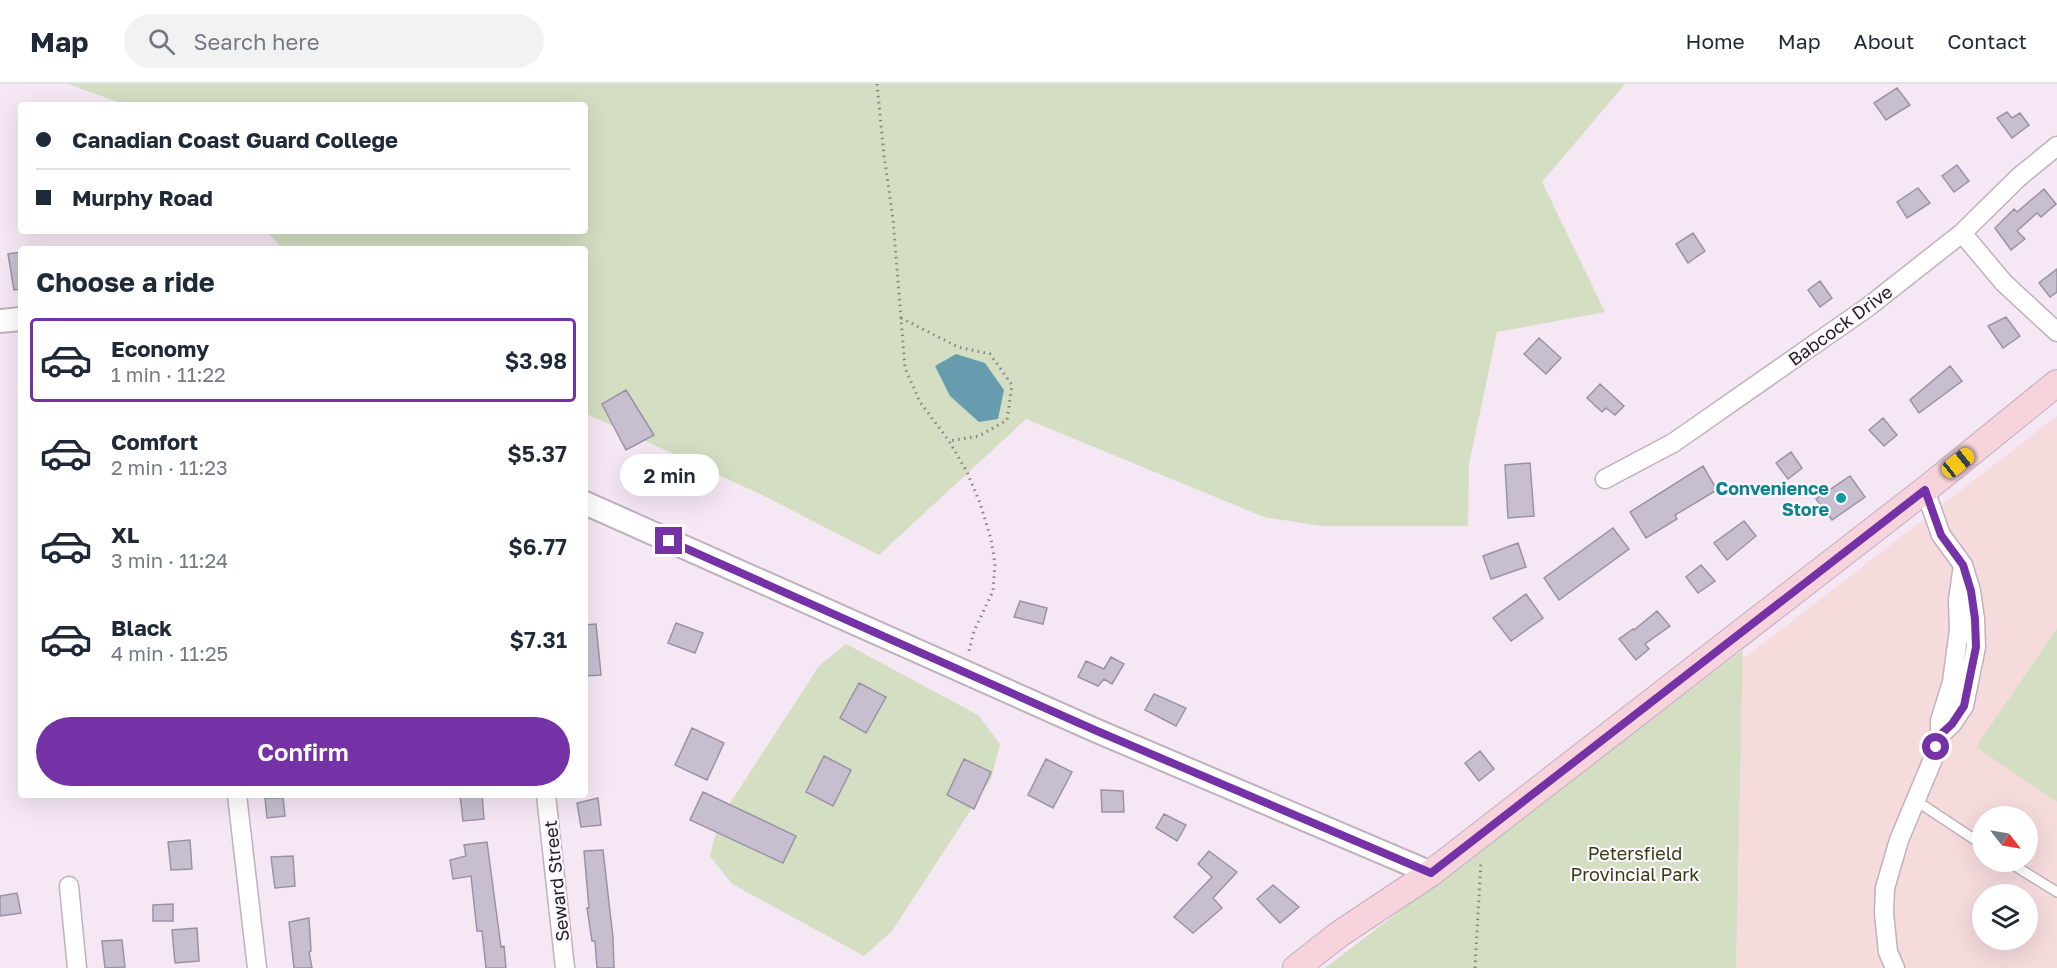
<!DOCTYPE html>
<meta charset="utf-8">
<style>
:root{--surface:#fff;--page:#f2f2f3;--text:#1f2937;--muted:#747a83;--line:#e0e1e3;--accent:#7532a6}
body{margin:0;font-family:"Golos Text",sans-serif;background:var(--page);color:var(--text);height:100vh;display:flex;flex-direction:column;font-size:22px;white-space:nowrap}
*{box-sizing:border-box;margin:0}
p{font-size:20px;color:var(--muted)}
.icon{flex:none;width:33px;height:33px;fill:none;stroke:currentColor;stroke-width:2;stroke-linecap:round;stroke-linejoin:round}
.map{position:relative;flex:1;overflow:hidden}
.drawer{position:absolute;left:18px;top:162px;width:570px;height:552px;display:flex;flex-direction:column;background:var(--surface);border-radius:6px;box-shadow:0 6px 24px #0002}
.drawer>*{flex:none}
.banner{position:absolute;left:18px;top:18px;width:570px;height:132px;border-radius:6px;box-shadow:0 6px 24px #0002;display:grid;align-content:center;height:132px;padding:0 18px;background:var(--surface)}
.needle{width:39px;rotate:121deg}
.buttons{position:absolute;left:1972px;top:722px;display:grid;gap:12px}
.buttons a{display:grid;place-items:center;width:66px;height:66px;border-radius:50%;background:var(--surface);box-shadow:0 6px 24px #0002;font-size:30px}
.end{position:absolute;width:27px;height:27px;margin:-14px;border:8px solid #7532a6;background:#fff;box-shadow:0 0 0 3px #fff}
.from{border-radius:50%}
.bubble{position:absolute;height:42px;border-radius:21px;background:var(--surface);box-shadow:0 6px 24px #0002;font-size:20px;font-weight:600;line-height:42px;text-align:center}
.car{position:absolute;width:18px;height:36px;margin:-18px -9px;border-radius:8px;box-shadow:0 0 4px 2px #0007;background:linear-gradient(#f5c518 24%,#345 0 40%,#f5c518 0 76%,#345 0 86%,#f5c518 0)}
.banner b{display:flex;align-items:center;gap:21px;height:57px;font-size:22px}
.banner b+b{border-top:2px solid var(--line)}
.banner i{width:15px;height:15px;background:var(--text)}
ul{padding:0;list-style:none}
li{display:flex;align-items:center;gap:18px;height:84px;margin:0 12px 9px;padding:0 6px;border:3px solid transparent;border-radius:6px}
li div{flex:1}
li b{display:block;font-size:22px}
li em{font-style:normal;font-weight:600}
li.active{border-color:var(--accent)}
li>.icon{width:54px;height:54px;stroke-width:1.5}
h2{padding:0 18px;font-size:27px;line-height:72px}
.primary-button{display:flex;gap:12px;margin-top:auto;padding:12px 18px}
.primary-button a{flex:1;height:69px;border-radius:36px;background:var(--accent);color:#fff;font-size:24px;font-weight:600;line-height:69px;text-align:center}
header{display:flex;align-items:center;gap:36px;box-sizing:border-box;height:84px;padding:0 30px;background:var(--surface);border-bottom:2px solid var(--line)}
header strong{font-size:28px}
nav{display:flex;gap:33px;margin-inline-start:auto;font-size:21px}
.search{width:420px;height:54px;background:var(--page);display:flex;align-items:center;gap:15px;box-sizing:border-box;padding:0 21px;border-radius:33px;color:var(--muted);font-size:22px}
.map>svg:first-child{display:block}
.education{fill:#f6dbdd;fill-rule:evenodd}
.green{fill:#d3dec2}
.water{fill:#669cae}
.building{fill:#c7bfd0;stroke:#9b93a4;stroke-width:1.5}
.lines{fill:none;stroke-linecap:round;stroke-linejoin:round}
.service-casing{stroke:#c0b1bf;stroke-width:12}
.minor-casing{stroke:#c0b1bf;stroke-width:21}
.tertiary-casing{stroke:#c0b1bf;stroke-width:26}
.secondary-casing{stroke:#c0b1bf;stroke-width:28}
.path{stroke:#8a8089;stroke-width:3;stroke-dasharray:1.5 4.5;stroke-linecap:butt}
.service{stroke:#fff;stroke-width:9}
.minor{stroke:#fff;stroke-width:18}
.tertiary{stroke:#fff;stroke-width:22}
.secondary{stroke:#f7d3dc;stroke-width:26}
.route{stroke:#7532a6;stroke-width:8}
.culture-dot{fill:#0f9aa8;stroke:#fdf7fd;stroke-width:2}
.labels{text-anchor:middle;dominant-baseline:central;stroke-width:4.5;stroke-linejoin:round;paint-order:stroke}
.street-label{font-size:18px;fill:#221d22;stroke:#fdf7fd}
.culture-label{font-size:18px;font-weight:bold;fill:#0d838f;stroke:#fdf7fd;text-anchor:end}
.park-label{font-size:18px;fill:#303f0d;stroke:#fdf7fd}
</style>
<header>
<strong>Map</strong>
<div class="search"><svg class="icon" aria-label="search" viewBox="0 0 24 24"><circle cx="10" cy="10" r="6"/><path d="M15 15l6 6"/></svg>Search here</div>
<nav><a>Home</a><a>Map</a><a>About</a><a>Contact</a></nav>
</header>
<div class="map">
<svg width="2057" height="884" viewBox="0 0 2057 884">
<rect width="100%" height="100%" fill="#f6e7f5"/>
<path class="education" d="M2057 332V884H1736L1743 575ZM1983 732H2028V777H1983ZM1983 810H2028V855H1983Z"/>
<path class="green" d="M68 0H1625L1542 98 1605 228 1497 248 1469 380 1468 442H1322L1264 433 1026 335 879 471 766 413 585 329V165H283L266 147H585V21H126Z
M2057 544V718L1976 663Z
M846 560 978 631 1000 660 991 695 892 847 864 872 732 800 710 772 719 736 819 582Z
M1743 566 1736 884H1325Z"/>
<path class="water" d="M956 270 985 279 1004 306 998 335 979 338 950 312 935 282Z"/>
<path class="building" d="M1897 4 1910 21 1886 36 1874 19Z
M2007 28 2012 34 2020 29 2029 41 2012 54 1997 34Z
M1957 81 1969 97 1954 108 1942 92Z
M1918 104 1930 119 1907 134 1897 118Z
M2044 105 2056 120 2041 133 2037 129 2017 147 2025 155 2011 166 1995 144 2014 125 2017 128Z
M1693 149 1705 167 1688 179 1676 160Z
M21 168V205L14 206 8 170Z
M2057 185V208L2050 213 2039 199Z
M1820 197 1832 214 1820 223 1808 206Z
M2006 233 2020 252 2003 264 1988 242Z
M1539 254 1561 274 1546 290 1524 270Z
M1950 282 1962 297 1919 329 1910 316Z
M1600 300 1624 322 1615 331 1606 324 1602 328 1587 314Z
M626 306 654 351 626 366 602 320Z
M1883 334 1897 351 1884 362 1869 346Z
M1791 368 1802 384 1788 395 1776 379Z
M1530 379 1534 432 1508 434 1505 381Z
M1703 382 1717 406 1675 431 1677 435 1646 454 1630 428Z
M1850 392 1865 413 1832 436 1816 415Z
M1744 437 1756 452 1727 476 1714 459Z
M1613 444 1629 465 1559 516 1544 494Z
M1518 459 1526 483 1491 495 1483 472Z
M1701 481 1715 497 1698 509 1686 493Z
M1526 510 1543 534 1511 557 1493 534Z
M1020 517 1047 524 1043 540 1014 533Z
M1657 527 1670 542 1645 560 1649 565 1636 576 1619 555 1633 545 1634 546Z
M676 539 703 549 695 569 668 559Z
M596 540 601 591 585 592V541Z
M1111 573 1124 580 1112 600 1104 595 1098 602 1078 593 1086 577 1104 585Z
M859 599 886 613 866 649 840 634Z
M1154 610 1186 624 1176 642 1145 626Z
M692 644 724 659 707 696 675 681Z
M1480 667 1494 685 1479 697 1465 679Z
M824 672 851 686 833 722 806 708Z
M964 675 991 688 974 725 947 711Z
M1046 675 1072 688 1053 724 1028 711Z
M1101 706 1123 707 1124 728H1102Z
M703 708 796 752 783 779 690 736Z
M460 711H482L484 735 463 737Z
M265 714H283L285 732 267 734Z
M598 714 601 741 581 743 577 719Z
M1164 730 1186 741 1177 757 1156 744Z
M190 756 192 785 171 786 168 758Z
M487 758 501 863 504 862 506 884H486L482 847H477L471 792 453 795 450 776 466 772 464 761Z
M603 766 613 854 614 884H597L595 857H592L587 824H589L584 767Z
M1209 767 1237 788 1213 814 1222 824 1193 849 1174 833 1212 793 1198 780Z
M293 772 295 802 275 804 271 773Z
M1273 801 1299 823 1280 839 1257 815Z
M17 809 21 829 0 832V812Z
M173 820V837H153V821Z
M309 834 311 867 309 868 312 884H294L289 838Z
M197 844 199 877 175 879 172 846Z
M122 856 125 883 105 884 102 857Z"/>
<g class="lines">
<g class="service-casing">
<path id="service" d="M1915 716 1983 761
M2007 777 2057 808"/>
</g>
<g class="minor-casing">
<path id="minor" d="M1962 149 2004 199 2057 248
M1605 395 1673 359 1868 223 1962 149 2019 93 2057 62
M1925 406 1941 451 1963 481 1971 507 1975 535 1976 563 1964 622 1952 640 1940 651
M237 711 257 884
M546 711 565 884
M69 802 77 884
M1895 884 1888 868 1884 829 1885 804 1899 756 1933 675 1940 651V637L1952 598 1959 546 1958 516 1963 481"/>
</g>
<g class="tertiary-casing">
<path id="tertiary" d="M0 237 21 235
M585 419 1097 647 1431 789"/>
</g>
<g class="secondary-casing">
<path id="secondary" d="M1296 884 1338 851 1431 789 1925 406 2057 299"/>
</g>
<path class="path" d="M877 0 884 71 893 135 905 284 920 318 949 357 967 388 980 419 991 455 995 480 993 507 974 547 968 571
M901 234 958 263 990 270 1012 301 1007 336 979 352 949 357
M1475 884 1481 777"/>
<use href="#service" class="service"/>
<use href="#minor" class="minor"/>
<use href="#tertiary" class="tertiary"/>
<use href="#secondary" class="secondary"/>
</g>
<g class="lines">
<path class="route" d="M669 457 1097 647 1431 789 1925 406 1941 451 1963 481 1971 507 1975 535 1976 563 1964 622 1952 640 1940 651 1936 663"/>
</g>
<circle class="culture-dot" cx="1841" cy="414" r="6"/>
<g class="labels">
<g class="street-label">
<text transform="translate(1840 241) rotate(-36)">Babcock Drive</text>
<text transform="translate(556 797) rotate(-96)">Seward Street</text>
</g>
<g class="culture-label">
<text x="1829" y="404">Convenience<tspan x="1829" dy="21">Store</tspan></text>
</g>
<g class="park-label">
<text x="1635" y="769">Petersfield<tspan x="1635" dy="21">Provincial Park</tspan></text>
</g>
</g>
</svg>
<div class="buttons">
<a><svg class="needle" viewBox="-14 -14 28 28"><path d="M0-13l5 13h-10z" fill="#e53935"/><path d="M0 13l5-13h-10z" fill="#747a83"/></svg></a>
<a><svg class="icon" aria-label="layers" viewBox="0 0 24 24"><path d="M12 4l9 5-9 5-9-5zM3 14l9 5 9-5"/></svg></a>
</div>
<i class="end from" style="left:1936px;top:663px"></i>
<i class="end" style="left:669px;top:457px"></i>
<div class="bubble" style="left:620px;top:370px;width:99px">2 min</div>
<i class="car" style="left:1958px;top:379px;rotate:51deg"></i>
<div class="banner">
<b><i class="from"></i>Canadian Coast Guard College</b>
<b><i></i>Murphy Road</b>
</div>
<section class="drawer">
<h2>Choose a ride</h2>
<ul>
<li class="active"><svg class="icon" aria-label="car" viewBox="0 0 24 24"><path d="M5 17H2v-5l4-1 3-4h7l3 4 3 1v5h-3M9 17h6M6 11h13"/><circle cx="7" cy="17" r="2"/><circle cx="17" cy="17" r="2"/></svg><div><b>Economy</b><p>1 min · 11:22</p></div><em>$3.98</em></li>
<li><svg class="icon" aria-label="car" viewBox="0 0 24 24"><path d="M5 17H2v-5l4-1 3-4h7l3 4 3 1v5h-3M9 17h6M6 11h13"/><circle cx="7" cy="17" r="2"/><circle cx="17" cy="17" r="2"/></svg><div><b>Comfort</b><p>2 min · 11:23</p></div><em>$5.37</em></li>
<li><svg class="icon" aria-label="car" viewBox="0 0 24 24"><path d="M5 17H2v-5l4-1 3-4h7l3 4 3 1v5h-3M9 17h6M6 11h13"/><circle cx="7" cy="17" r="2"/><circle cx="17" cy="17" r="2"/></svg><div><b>XL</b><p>3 min · 11:24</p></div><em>$6.77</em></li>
<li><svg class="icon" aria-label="car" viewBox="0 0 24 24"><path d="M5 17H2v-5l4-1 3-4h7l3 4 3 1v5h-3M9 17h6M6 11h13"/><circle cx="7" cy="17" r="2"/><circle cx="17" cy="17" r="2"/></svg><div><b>Black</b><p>4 min · 11:25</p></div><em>$7.31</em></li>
</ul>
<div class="primary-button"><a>Confirm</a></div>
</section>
</div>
